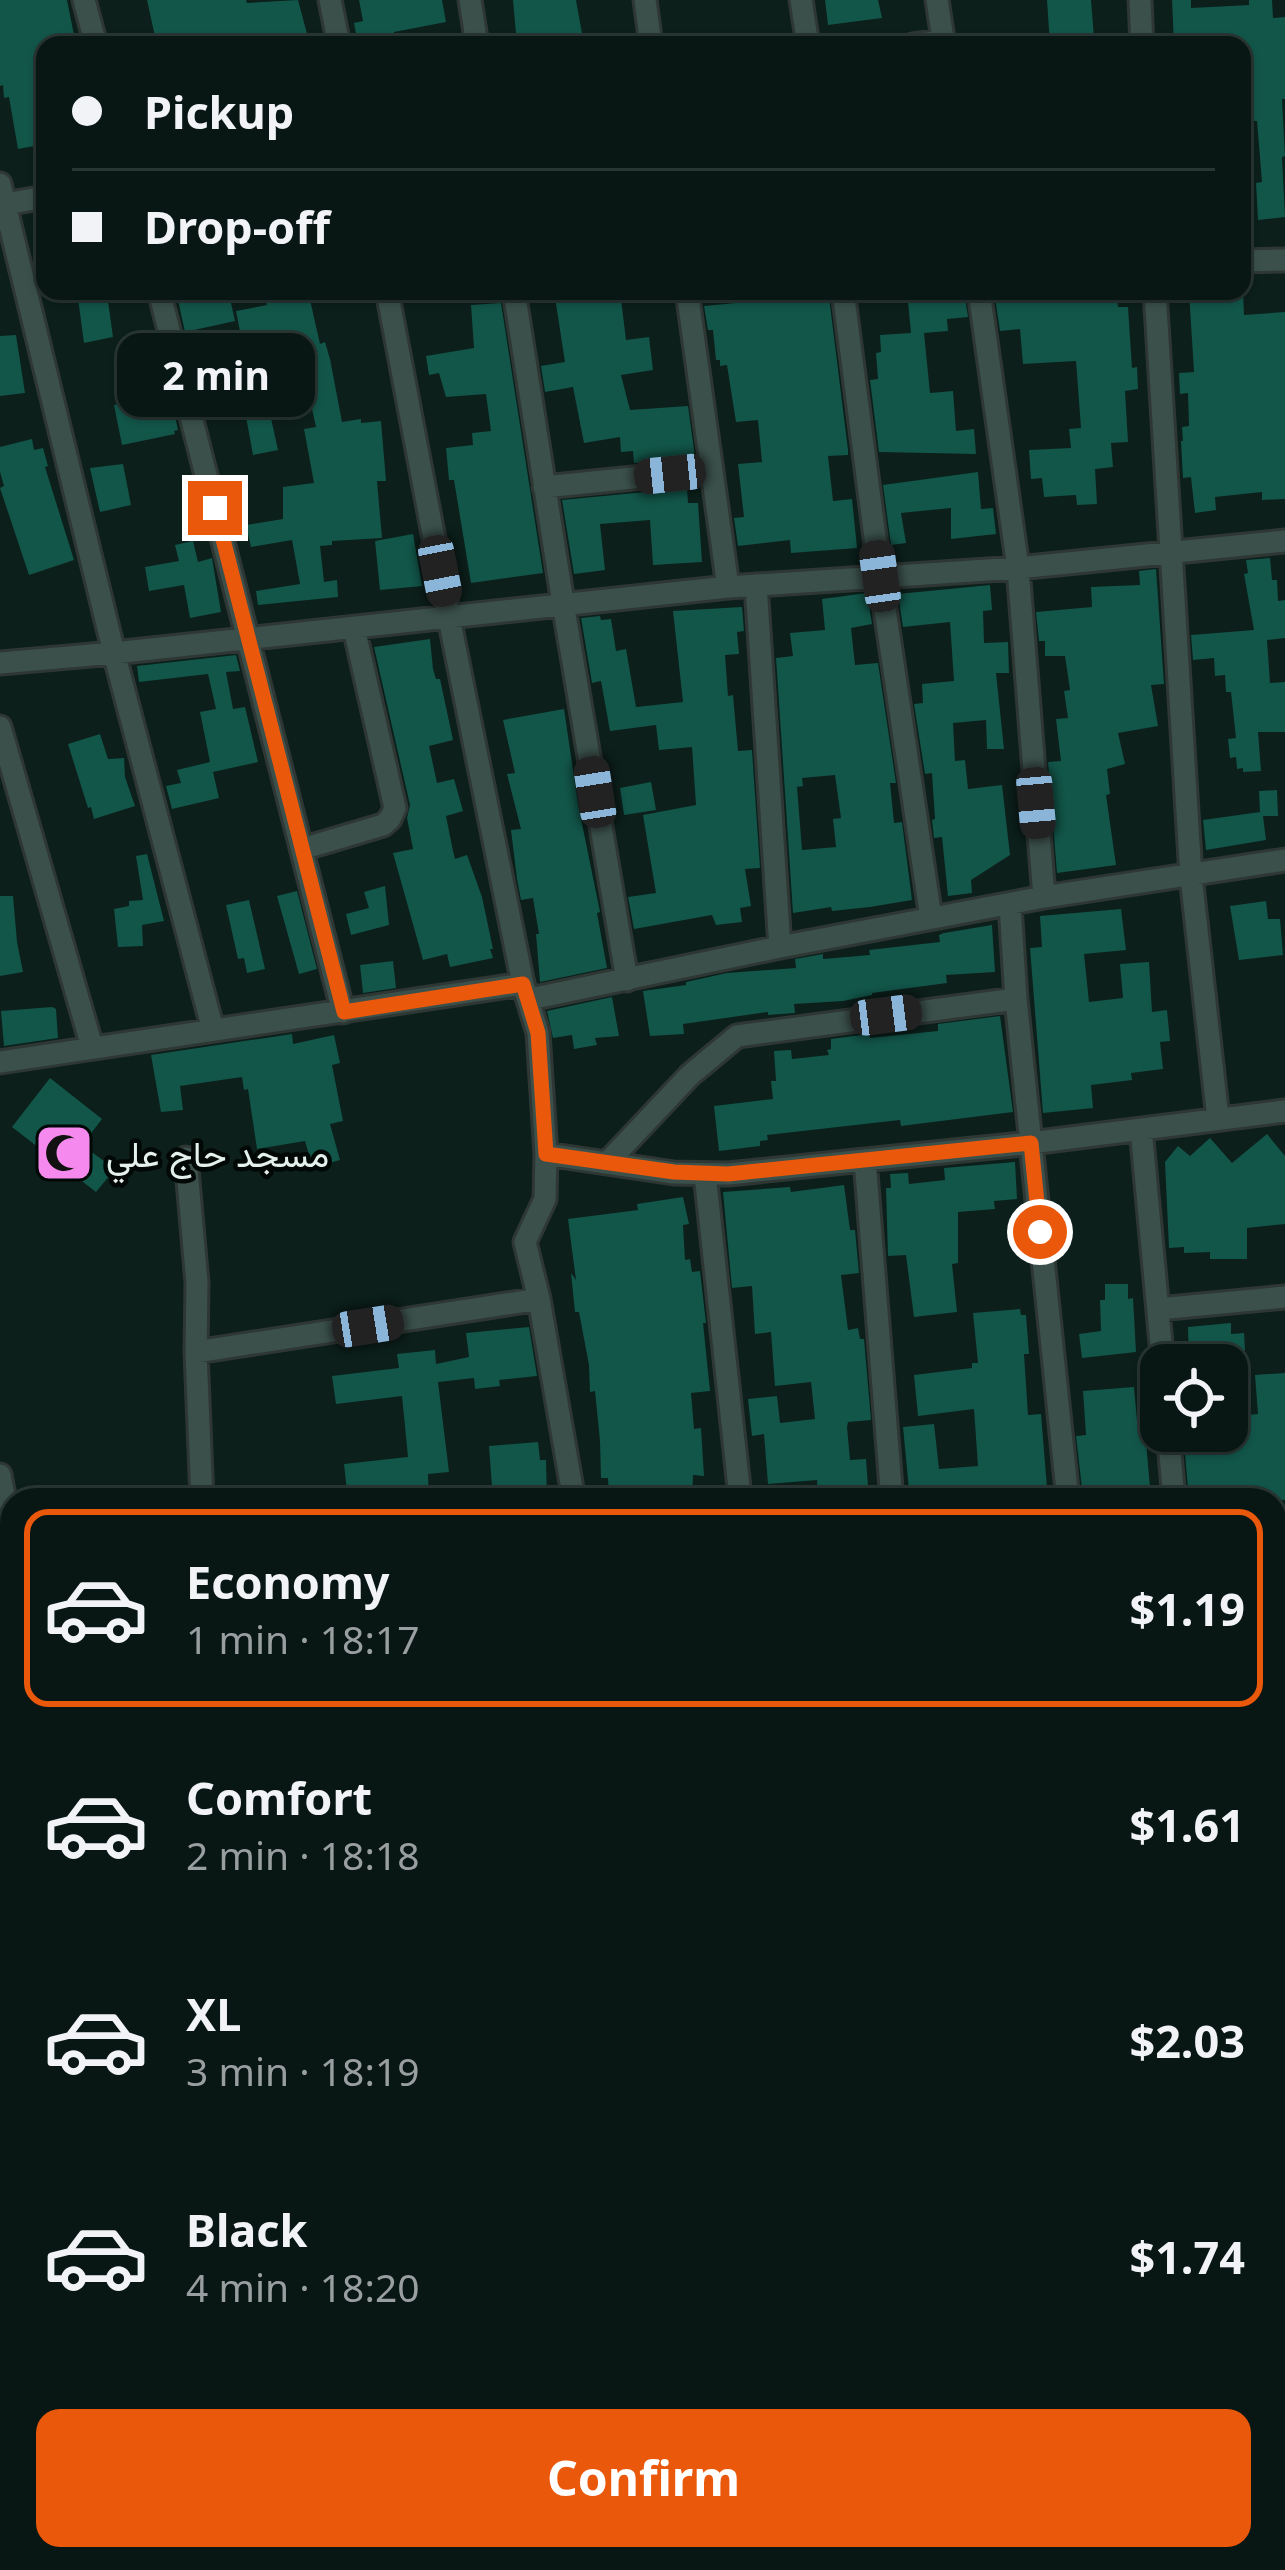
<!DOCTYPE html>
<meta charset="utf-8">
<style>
:root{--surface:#091714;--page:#12201d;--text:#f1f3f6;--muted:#999fa0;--line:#293634;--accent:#ea580c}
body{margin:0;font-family:"Noto Sans",Vazirmatn,sans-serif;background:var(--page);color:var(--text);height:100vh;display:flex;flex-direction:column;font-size:45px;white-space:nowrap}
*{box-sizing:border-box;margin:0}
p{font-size:39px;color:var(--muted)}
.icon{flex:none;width:66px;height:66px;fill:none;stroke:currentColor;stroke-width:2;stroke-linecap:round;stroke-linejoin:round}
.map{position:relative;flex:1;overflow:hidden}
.side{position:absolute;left:0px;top:1488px;width:1287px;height:1083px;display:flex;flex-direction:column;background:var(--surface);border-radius:36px 36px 0 0;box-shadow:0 3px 9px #0004,0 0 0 3px var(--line)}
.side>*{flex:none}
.guide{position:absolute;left:36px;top:36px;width:1215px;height:264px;border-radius:24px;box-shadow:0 3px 9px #0004,0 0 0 3px var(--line);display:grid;align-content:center;height:264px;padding:0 36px;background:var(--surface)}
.buttons{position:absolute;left:1140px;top:1344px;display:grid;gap:24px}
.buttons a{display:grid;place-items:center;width:108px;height:108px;border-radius:24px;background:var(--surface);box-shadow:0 3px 9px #0004,0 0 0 3px var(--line);font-size:60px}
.end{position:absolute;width:54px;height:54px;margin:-27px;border:15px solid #ea580c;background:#fff;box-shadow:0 0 0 6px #fff}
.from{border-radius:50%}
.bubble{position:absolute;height:84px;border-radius:24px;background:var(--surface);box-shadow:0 3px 9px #0004,0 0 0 3px var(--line);font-size:39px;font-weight:700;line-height:84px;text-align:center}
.car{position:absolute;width:36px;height:72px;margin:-36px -18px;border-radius:15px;box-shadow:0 0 9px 3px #0007;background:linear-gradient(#222 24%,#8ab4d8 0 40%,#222 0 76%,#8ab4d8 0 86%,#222 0)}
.guide b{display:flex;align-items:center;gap:42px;height:114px;font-size:45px}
.guide b+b{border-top:3px solid var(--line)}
.guide i{width:30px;height:30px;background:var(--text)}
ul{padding:21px 0 0;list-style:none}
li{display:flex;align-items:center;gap:36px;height:198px;margin:0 24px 18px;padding:0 12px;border:6px solid transparent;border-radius:24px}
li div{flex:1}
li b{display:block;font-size:45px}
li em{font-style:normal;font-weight:700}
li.selected{border-color:var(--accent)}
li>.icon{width:108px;height:108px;stroke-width:1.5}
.cta{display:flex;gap:24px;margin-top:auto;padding:24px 36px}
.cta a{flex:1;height:138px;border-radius:24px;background:var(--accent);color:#fff;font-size:48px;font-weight:700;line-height:138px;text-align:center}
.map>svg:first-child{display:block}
.building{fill:#125549;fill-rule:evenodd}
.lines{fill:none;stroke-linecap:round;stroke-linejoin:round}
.street-casing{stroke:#2e3734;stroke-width:27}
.street{stroke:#3b504b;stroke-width:21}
.route{stroke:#ea580c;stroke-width:15}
.labels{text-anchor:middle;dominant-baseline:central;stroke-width:9;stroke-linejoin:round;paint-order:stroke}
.poi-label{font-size:36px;fill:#e4f0ec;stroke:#020806;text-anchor:start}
</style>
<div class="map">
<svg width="1285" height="2570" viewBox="0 0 1285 2570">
<rect width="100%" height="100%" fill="#0c1f1b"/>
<path class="building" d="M0 0H67L76 45H45V144L18 149 9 97 4 98 3 85 0 86Z
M147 0H246L247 3 298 0 310 45H203L202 39 181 40 180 36 156 41Z
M359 0H442L446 22 394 32 396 45H358L354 23 363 21Z
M513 0H576L583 39 549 45H517Z
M825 0H878L882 18 828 25Z
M1047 0H1091L1094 38 1050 45Z
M1172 0H1191V8L1249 5V0H1272L1273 18 1285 17V99H1282L1285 156 1282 157 1285 217 1258 220 1256 183 1262 182 1257 121 1242 120V45H1174Z
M176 291H202L204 299 229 294 235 321 185 332Z
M263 291H308L320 344 325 342 330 359 342 422 361 419V423L381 421 386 481H377L382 538 332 541V545L320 546 324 582 337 580 338 597 258 605 256 591 300 584 292 540 251 547 246 525 283 519V487L314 483 304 429 316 427 299 349 246 362 236 311 267 305Z
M554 291H620L626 340 649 337 653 370 621 375 630 410 688 406 695 457 634 463 633 451 621 452 620 437 584 443 573 387 545 392 541 366 565 362Z
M735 291H801V299L829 297 848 450V455L828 456 833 501 852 499 857 548 791 553 790 540 738 546 734 518 744 517 738 464 762 462 758 420 736 422 727 365 720 366V360H716L713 330H708L704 306 736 303Z
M907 291H964L968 317 947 319 948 331 924 333 930 393 953 391 956 431 974 429 976 454 879 452 870 380 878 379 876 353 881 352 880 335 911 333Z
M994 291H1117L1118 307H1128L1132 368 1137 367 1138 389 1125 391 1128 442 1111 443 1113 467 1095 469 1097 504 1077 505 1076 495 1044 497 1042 478 1031 479 1029 450 1071 448 1069 429 1081 428 1076 361 1023 364 1020 329 1000 331Z
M1189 291H1243L1244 315 1285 312V499L1262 500V492L1215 497 1216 510 1195 513 1191 477 1183 478 1181 441H1183L1182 427 1189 426 1188 393 1180 394 1179 373 1194 372Z
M107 294 113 337 84 343 78 298Z
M501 303 543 573 471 583 454 480H449L446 448 473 445 472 433 491 431 486 394 446 397 439 373 429 375 426 356 474 348 471 305Z
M16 335 25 393 0 396V336Z
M259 364 278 450 253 455 245 411 227 414 222 405 205 409 198 375Z
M166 394 167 403 172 402 178 430 174 431 175 434 122 445 114 405Z
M32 439 34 450 43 448 48 466 45 467 74 560 29 575 0 488 4 486 0 472V447Z
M123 464 131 505 100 512 90 468Z
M978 472 981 509 993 508 996 534 951 539V508L901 513 906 543 891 545 883 485Z
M687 488 688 503H698L702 562 653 565 650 520 600 524 605 570 574 574 562 500Z
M413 534 422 586 380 590 375 541Z
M193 541 198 562 212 558 221 612 190 618 184 585 149 591 145 567 179 561 175 545Z
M1270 558 1272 580H1277L1278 601 1285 600V638L1267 640 1270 683 1285 682V732H1258L1261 771 1243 772V768L1237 769 1236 757 1230 758 1228 739 1236 738 1231 692H1226L1225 675 1215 676 1214 658 1193 660 1191 635 1254 630 1244 574 1248 573 1246 560Z
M1156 569 1164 684 1151 685 1158 726 1118 733 1125 764 1107 769 1110 794 1106 795 1116 865 1057 873 1048 762 1061 761 1056 719 1068 718 1064 691 1070 690 1065 656H1045V641H1039L1036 612 1092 607 1091 587 1140 585 1139 571Z
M990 585 992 610 983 611 984 643 1008 642 1009 673H996L1004 749H987L986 720 953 723 955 761 965 760 968 789 1002 785 1010 855 971 880 972 893 948 896 942 837 934 838 932 820 935 819 932 773 925 774 914 704 923 703 922 684 954 681 950 622 903 627 898 594Z
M867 593 872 624 851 628 855 665 878 663 896 783H890L894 823 902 822 912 900 870 907 832 911 831 907 793 913 776 658 793 656 790 633 825 630 822 599ZM835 775 841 818 833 819 836 847 802 850 797 787 803 786 802 778Z
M742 607 744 631 737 632 739 654 725 655 728 696 733 695 738 751 752 750 760 868 745 869 751 906 740 908 742 922 716 925 712 915 634 929 628 897 656 893 643 815 696 805 692 747 659 750 656 725 610 731 601 681 592 683 581 618 600 616 601 620 611 619 616 651 626 649 636 707 683 702 673 611Z
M430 639 433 669 436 679H440L453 740 429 746 437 783 454 779 463 811 446 816 453 851 455 859 467 855 482 897 493 949H490L493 958 450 967 447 954 423 960 393 853 413 849 407 818 410 805 374 647Z
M236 655 240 671 226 672 233 709 245 707 258 762 213 772 219 798 172 809 166 786 181 783 177 770 210 762 200 712 216 709 208 674 139 682 137 666Z
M564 709 578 804 600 912 597 913 607 968 540 982 536 934H539L533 898 521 900 517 879 511 830 521 829 507 774 515 773 503 720Z
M100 734 108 759 124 758 125 777 135 806 94 819 91 807 88 808 68 744Z
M651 782 656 810 624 815 620 788Z
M1277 790 1278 816H1263L1266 840 1206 850 1203 820 1260 812 1259 791Z
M147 854 164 921 142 925 143 946 118 947 114 909 129 906V901L143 900 136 856Z
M385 886 389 925 351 935 346 914 369 908 364 892Z
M297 891 317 969 299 974 277 896Z
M0 896H13L17 942 23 972 0 976Z
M249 900 265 969 247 973 244 958 238 959 226 905Z
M1266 901 1268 919H1280L1283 955 1239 960 1230 906Z
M1121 909 1126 950 1084 954 1089 1002 1123 998 1120 964 1149 962 1152 1012 1167 1010 1170 1041 1160 1042 1163 1069 1131 1073 1132 1080 1091 1085 1093 1108 1043 1113 1030 948 1042 947 1040 916Z
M992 925 995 972 946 975 947 983 872 993V995L843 1001 794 1004 795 1013 768 1015V1012L683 1024 684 1034 650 1036 643 991 686 985V982L727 973 796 968 795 959 823 954V959L870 955 869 950 940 942 939 935 944 933Z
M393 961 396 988 363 993 360 965Z
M612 997 619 1036 595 1038 597 1045 574 1049 572 1035 553 1038 547 1011Z
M52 1007 56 1009 58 1038 4 1046 1 1011Z
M1000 1016 1013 1112 901 1126 900 1120 767 1135 768 1140 760 1141V1146L719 1151 714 1106 773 1099 771 1081H776L774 1051 791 1050 792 1059 829 1055 827 1050 831 1049V1039L869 1034 870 1038 938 1031V1024Z
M292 1034 293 1044 334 1035 340 1063 332 1065 343 1121 330 1124 340 1160 313 1168 305 1141 257 1149 248 1089 244 1090 242 1077 180 1086 183 1110 161 1112 151 1055Z
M50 1078 102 1119 82 1145 115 1169 96 1192 12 1127Z
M1267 1134 1285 1156V1224L1247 1228V1259H1210V1252L1184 1253V1247L1169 1248 1165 1162 1178 1146 1190 1156 1210 1138 1232 1163Z
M1015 1162 1017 1199 994 1201 995 1209 958 1212V1263L952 1264 957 1312 914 1317 906 1255 888 1256 886 1188H891L890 1174 908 1173 909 1184 945 1180 944 1168Z
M844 1185 850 1230H855L859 1273 841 1275 848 1330 858 1328 860 1339H864L871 1420 848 1422 847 1427 850 1460 866 1459 869 1500H818L817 1480 768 1484 764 1434 752 1436 748 1399 777 1396 780 1423 815 1419 811 1382 775 1386 771 1332 755 1334 752 1286 732 1288 723 1192 790 1187 791 1192Z
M683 1197 689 1224 683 1225 685 1260 690 1259 692 1272 700 1271 706 1323H703L710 1391 691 1393 694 1429 701 1428 704 1476 693 1475 692 1499 657 1497 609 1500 608 1478H601L600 1441 595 1391 590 1392 589 1365 579 1312H575L571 1273 576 1280 568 1219 638 1210 637 1204Z
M1105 1284H1128V1299L1133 1298 1136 1352 1082 1358 1079 1334 1101 1331 1100 1300H1105Z
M1020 1309 1021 1315H1026L1029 1354H1024L1028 1415 1041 1414 1048 1500H910L903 1427 934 1424 939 1469 978 1466 974 1409 918 1416 914 1375 972 1368V1363H978L973 1313Z
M1231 1323V1334L1244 1333 1246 1368 1230 1369 1229 1362 1189 1365 1188 1327Z
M529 1327 537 1376 499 1380 500 1386 475 1389 474 1378 438 1382 449 1472 428 1474 429 1500H348L344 1464 408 1457 402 1396 336 1404 332 1376 399 1368 397 1354 435 1350 436 1364 469 1357 466 1333Z
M1285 1373V1500H1189L1183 1431H1227V1425L1248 1423V1415L1258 1414 1255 1375Z
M1134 1387 1137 1421 1142 1420 1146 1441 1151 1500 1083 1497 1076 1436 1086 1435 1083 1391Z
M538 1442 540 1460H546L547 1500H493L489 1446Z"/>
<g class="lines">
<g class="street-casing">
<path id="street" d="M84 0 96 45
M330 0 339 45
M470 0 477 45
M645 0 651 45
M801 0 808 45
M937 0 944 45
M1140 0 1142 45
M913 45 943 41
M0 184 114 653 213 1030
M0 205 45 197
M1242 261 1285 260
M159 291 343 1012
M387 291 449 618 523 984 538 1033 546 1154 545 1199 525 1242 539 1299 574 1500
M514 291 563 603 627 980
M687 291 728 587
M843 291 880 576 931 918
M979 291 1018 568 1044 897
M1155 291 1191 876 1218 1119
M544 487 712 470
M756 585 780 947
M0 663 114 653 728 587 1018 568 1285 541
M0 727 92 1047
M302 849 383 825 390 819 395 808 354 628
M1010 905 1016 999 1068 1500
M530 999 780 947 1044 897 1285 860
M0 1062 523 984
M1141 1129 1163 1365
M546 1154 674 1173 728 1174 1031 1143 1285 1111
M186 1158 197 1283 196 1352 202 1500
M865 1160 892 1500
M607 1163 690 1075 737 1036 1016 999
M705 1174 740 1497
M1158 1309 1285 1297
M196 1352 539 1299
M1168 1431 1174 1500
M0 1475 7 1511
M1275 1609H1285
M0 1800 12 1801
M0 2460 12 2462
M196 2559 215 2570
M318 2570 321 2559
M951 2570 958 2559
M1236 2570 1264 2559"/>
</g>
<use href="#street" class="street"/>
</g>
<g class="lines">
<path class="route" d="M215 508 344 1012 523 984 538 1033 546 1154 674 1172 728 1174 1031 1143 1040 1232"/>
</g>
<defs>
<g id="mosque-square" transform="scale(3)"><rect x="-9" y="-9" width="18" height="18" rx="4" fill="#f589ee" stroke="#020806"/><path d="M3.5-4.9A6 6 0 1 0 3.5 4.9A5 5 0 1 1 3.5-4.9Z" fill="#111"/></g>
</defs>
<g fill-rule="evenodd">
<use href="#mosque-square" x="64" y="1153"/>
</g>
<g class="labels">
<g class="poi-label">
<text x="106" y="1153">مسجد حاج علي</text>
</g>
</g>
</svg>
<div class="buttons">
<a><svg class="icon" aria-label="locate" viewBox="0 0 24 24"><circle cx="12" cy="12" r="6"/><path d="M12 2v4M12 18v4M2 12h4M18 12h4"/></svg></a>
</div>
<i class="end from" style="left:1040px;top:1232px"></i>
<i class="end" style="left:215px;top:508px"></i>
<div class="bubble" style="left:117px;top:333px;width:198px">2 min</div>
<i class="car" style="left:670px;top:474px;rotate:264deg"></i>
<i class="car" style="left:440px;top:571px;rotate:169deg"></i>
<i class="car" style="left:880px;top:576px;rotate:352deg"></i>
<i class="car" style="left:595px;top:792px;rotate:351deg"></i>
<i class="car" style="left:1036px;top:803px;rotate:175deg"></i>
<i class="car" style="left:886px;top:1015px;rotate:83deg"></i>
<i class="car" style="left:368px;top:1326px;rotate:81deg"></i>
<div class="guide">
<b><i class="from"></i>Pickup</b>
<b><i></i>Drop-off</b>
</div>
<section class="side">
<ul>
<li class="selected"><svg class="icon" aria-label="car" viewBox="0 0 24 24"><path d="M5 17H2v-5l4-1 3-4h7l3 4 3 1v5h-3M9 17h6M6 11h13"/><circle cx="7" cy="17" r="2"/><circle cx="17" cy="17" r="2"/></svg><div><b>Economy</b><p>1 min · 18:17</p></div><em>$1.19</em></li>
<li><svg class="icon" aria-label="car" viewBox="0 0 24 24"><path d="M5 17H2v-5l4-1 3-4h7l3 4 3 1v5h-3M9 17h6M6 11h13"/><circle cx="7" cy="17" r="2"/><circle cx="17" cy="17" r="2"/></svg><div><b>Comfort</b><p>2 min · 18:18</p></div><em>$1.61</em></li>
<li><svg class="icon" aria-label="car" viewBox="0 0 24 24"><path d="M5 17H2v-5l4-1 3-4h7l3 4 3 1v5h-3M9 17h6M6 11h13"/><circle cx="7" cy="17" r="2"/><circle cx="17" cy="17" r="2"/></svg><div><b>XL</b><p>3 min · 18:19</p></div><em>$2.03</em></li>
<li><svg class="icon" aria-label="car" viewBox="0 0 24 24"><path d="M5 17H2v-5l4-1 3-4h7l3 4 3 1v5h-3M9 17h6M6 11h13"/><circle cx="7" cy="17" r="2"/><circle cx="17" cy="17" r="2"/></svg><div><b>Black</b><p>4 min · 18:20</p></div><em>$1.74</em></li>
</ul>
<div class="cta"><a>Confirm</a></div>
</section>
</div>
